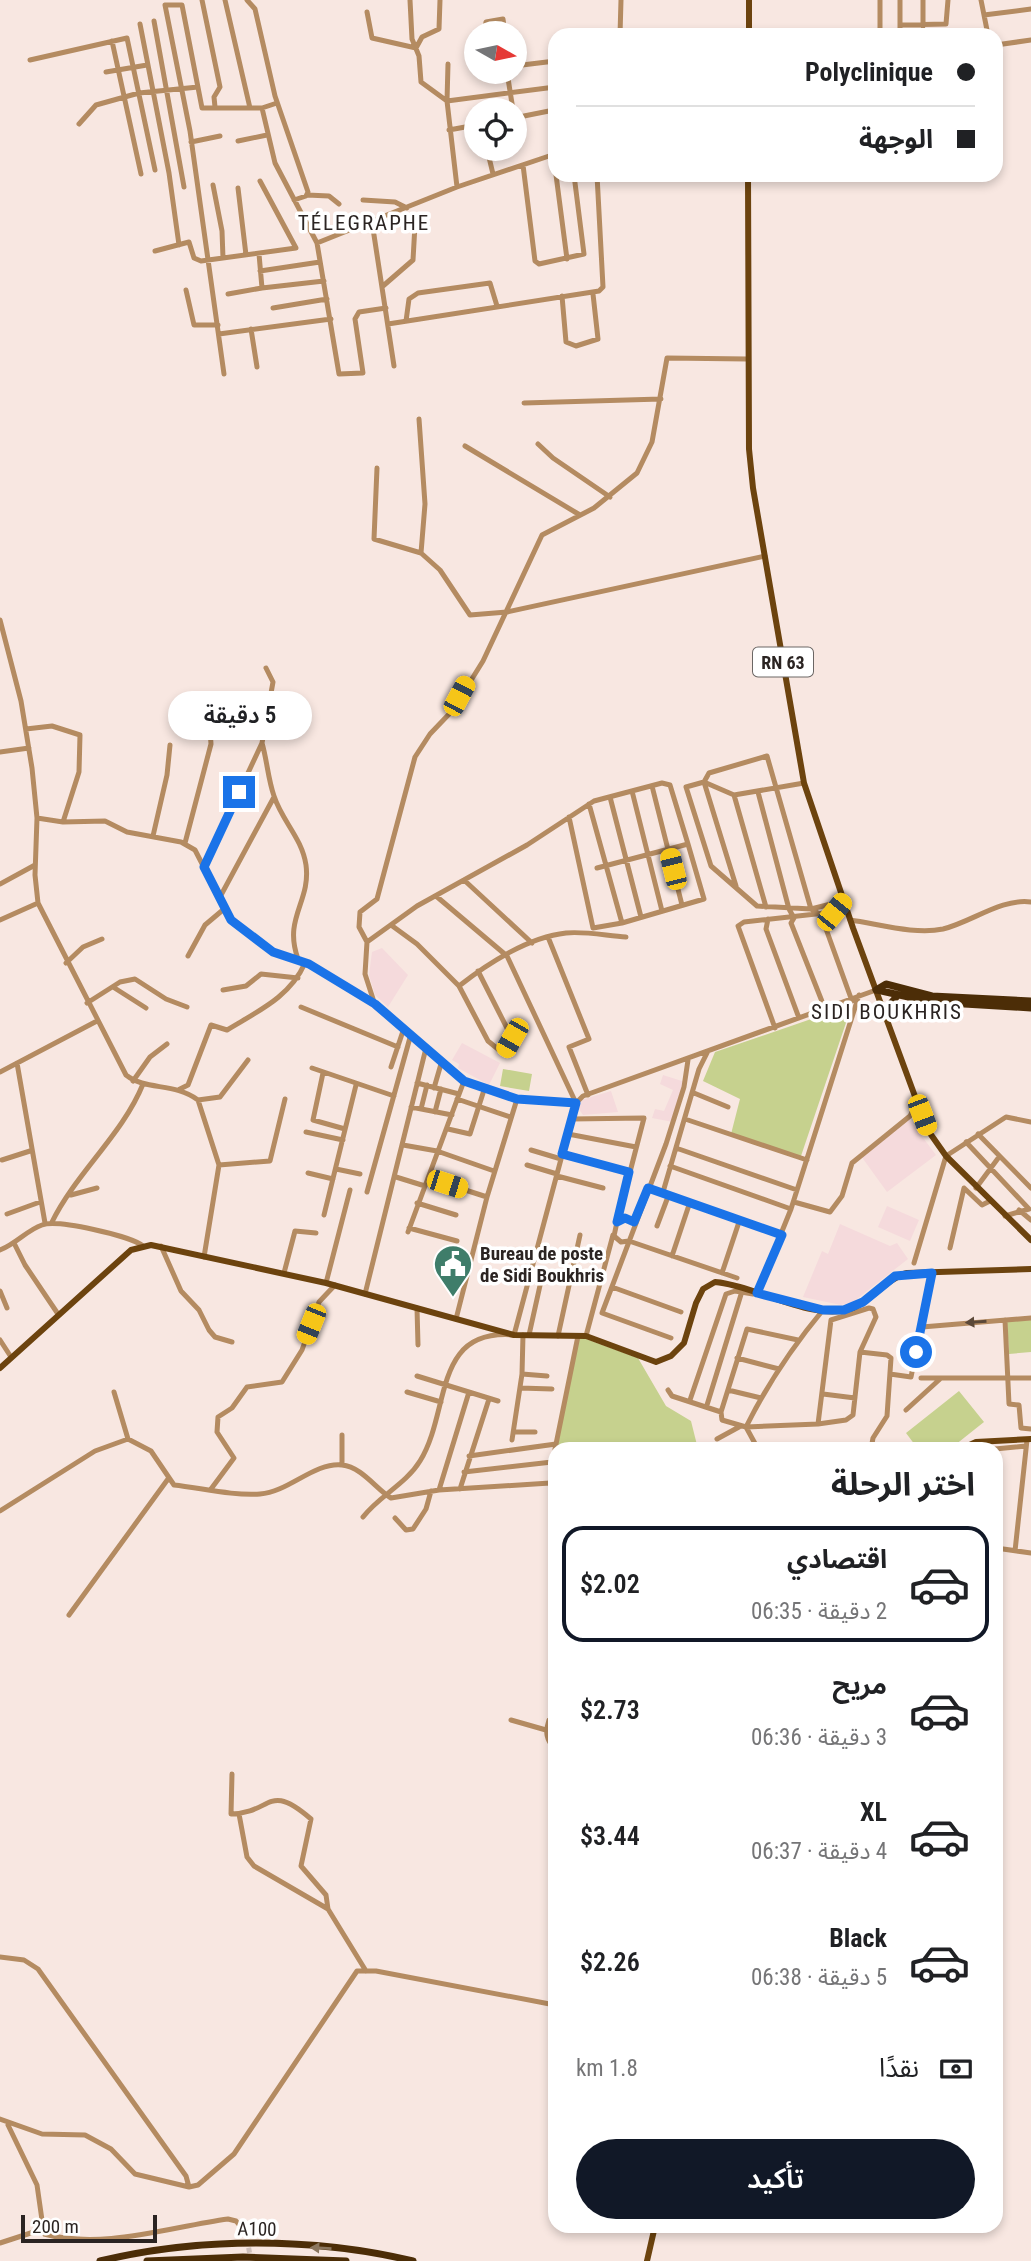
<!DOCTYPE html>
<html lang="ar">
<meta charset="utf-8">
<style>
:root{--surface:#fff;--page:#f6f6f6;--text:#202124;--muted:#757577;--line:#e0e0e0;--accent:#111827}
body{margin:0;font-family:"Roboto Condensed","Noto Sans Arabic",sans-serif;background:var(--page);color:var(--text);direction:rtl;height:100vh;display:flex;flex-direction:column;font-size:26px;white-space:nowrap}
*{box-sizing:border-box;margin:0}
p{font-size:23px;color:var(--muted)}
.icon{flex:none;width:38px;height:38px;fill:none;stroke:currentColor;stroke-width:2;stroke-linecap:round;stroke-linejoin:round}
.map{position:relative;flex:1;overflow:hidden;direction:ltr}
.side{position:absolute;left:548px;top:1442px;width:455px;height:791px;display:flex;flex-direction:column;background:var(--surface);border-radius:21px;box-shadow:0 4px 10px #0003;direction:rtl}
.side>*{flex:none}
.guide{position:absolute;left:548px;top:28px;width:455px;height:154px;border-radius:21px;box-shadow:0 4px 10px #0003;direction:rtl;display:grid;align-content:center;height:154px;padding:0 28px;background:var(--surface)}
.needle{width:46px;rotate:99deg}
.tools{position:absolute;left:464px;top:21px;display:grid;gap:14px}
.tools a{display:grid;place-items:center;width:63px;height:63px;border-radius:50%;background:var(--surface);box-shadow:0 4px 10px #0003;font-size:35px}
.scale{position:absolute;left:21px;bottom:18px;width:136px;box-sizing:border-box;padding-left:7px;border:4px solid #2b2422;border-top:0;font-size:19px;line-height:24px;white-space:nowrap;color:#2b2422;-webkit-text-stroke:5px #fff;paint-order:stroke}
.end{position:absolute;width:32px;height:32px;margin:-16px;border:9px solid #1a73e8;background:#fff;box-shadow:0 0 0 4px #fff}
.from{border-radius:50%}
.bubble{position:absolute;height:49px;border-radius:24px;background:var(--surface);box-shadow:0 4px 10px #0003;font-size:23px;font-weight:600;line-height:49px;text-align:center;direction:rtl}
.car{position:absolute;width:21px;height:42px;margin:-21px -10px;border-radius:9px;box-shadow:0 0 5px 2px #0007;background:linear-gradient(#f5c518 24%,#345 0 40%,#f5c518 0 76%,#345 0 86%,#f5c518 0)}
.guide b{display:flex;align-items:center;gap:24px;height:66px;font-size:26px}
.guide b+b{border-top:2px solid var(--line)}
.guide i{width:18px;height:18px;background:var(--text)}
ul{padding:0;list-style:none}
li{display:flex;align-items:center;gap:21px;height:116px;margin:0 14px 10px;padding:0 14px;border:4px solid transparent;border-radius:21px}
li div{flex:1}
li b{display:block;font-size:26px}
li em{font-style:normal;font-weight:600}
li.on{border-color:var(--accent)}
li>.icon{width:63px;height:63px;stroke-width:1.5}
h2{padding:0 28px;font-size:32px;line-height:84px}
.pay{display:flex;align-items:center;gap:18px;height:77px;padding:0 28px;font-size:26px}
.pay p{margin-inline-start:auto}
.button{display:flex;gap:14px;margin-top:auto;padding:14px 28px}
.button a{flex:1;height:80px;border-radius:42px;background:var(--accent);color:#fff;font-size:28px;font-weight:600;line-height:80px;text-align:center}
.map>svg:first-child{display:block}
.education{fill:#f5dadc}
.green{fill:#c6d18e}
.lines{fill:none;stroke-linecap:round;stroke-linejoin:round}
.minor-tunnel{stroke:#cfc0bb;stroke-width:5;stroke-dasharray:5 2.5;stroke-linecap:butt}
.minor{stroke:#b48b61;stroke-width:5}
.major{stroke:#6c430e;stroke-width:6}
.highway{stroke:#4c2d07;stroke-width:7}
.oneway{fill:#5b4838}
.oneway2{fill:#8b765e}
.route{stroke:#1a73e8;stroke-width:9}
.labels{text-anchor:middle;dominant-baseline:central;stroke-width:7;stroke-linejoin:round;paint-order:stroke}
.shield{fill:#fff;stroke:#6b6664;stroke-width:2}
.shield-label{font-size:18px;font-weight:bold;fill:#2b2422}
.poi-label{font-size:19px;font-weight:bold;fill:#2b2422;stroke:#fff;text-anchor:start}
.street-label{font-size:19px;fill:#2b2422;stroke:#fff}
.neighbourhood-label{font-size:21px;letter-spacing:2px;fill:#2b2422;stroke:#fff}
</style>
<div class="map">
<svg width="1031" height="2261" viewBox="0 0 1031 2261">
<rect width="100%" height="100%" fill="#f8e7e1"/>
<path class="education" d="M382 948 408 975 388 1007 375 995 369 975 372 952Z
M462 1043 500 1063 489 1085 458 1068 459 1064 452 1060Z
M663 1075 685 1082 673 1122 652 1118 655 1109 664 1111 673 1090 660 1084Z
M611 1091 618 1112 583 1115 578 1108 581 1100Z
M909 1119 936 1155 887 1192 861 1156Z
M887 1206 919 1220 910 1241 878 1227Z
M840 1224 890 1246 897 1243 908 1259 853 1302 841 1305 803 1297 822 1251 828 1254Z"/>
<path class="green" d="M852 1005 800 1159 731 1134 740 1099 703 1081 715 1052Z
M503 1069 532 1074 529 1091 500 1086Z
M1031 1320V1352L1009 1354 1007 1321Z
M578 1336 638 1358 666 1406 691 1421 698 1449H555Z
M959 1391 984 1422 950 1449H918L906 1433Z"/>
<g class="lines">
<path class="minor-tunnel" d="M246 2233 251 2261"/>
<path class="minor" d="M202 0 220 87 214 97 215 107
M225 0 250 108
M247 0 255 9 275 96 308 192 306 196 294 200
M410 0 412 39 419 56 421 82 447 101
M900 0V35
M981 0 988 35
M367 12 372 38 416 48 422 37 439 29 440 0
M984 15 1031 9
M154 21 184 187
M140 24 169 173 179 245
M900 25 946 24 948 0
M923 26V0
M484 33 486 22 503 19 505 33
M620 35 621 0
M880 35V0
M112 41 141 174
M996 45 1031 40
M468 59 476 57
M30 60 127 38 155 170
M514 66 555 61
M106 72 147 65
M507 72 513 110
M447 101 448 64
M262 108 275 163 317 243 457 187 555 154
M514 118 549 111
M79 124 96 105 139 93 198 87
M449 130 476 125
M238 141 267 135
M191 142 220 136
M487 149 493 174
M523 165 535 261 539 264 584 254 574 175
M556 175 567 259
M213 185 222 231 223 258
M457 187 447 101 555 87
M238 188 246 255
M307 195 329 196 339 204
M363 200 395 202 407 208
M372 222 394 366
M317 243 339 374 363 373 355 319 359 312 386 308
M155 251 189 242 194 258 201 261 296 248 260 181
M259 254 262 288 324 281
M260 271 320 262
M383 286 413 260 415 225
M186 290 194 325H218
M228 294 262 288
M562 296 566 342 576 346 598 339 593 294
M273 308 327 299
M406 321 409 299 418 293 490 283 497 306
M388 324 599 291 603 287 597 175
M251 329 257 367
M219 334 331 319
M224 374 190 131 165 5H182L202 108H262L277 103
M524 403 661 399
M419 419 425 504 421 553
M538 444 553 458 610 497
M465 446 580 515
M377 468 374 539 421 553 440 570 470 615 507 612 765 556
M0 620 21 701 32 768 37 818 35 875 38 903 126 1075C146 1091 174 1082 198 1100L219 1165 204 1257
M211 726 264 736
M26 729 52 726 80 735 79 772 63 822
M262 743 273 682 266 668
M0 752 29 748
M704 782 736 886
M704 782 734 795 804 783
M652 786 682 905
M632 791 662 911
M758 792 789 909 794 918 791 923 825 1009
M734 795 766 907
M610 797 641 917
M589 804 622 923 704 899 688 844
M569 817 593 928 622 923
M37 818 63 822 105 821 127 832 181 842 195 850 231 920 273 952 308 964 375 1004 464 1081 517 1099 576 1103 583 1096 876 990
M153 836 167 775 170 745
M185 843 211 744 209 715
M204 867 262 743C267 760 268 779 274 796 282 821 302 838 306 865 311 902 283 918 298 959
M464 880 532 943
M0 884 35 865
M220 897 274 797
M843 901 811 909 757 906 711 866 686 787 704 782 709 773 767 756 811 909 821 915 852 1001
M768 919 766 929 799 1018
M0 920 38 903
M850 920C879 924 915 935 943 929 972 922 1001 898 1031 902
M391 925 417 944 459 986C488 963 529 937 566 933 585 931 608 936 626 937
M548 937 589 1039 569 1047 588 1095
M367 942 417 906 527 845 594 801 662 783 670 785 688 844 597 868
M188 956 205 925 224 909
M66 963 83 947 102 939
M459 986 488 1041 504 1054 512 1038 478 971
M113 987 146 1008
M223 990 246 986 261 974 298 978
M374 1002 365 974 367 942 359 927 360 912 377 899 415 757 430 734 452 711 483 661 542 535 594 508 637 473 652 442 667 358 747 359
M87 1003 120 982 135 979 166 999 187 1007
M301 1007 398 1047
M775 1028 738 926 744 922 834 912 843 901
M17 1063 45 1223
M391 1067 404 1028
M312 1068 394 1096
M0 1072 97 1021
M323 1073 313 1120 345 1129
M133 1081 150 1057 167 1044
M417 1083 459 1094
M434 1088 441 1064
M180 1089 188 1085 211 1025 227 1030C258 1011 290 997 305 963
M694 1093 728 1107
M457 1099 510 1117
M198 1100 220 1097 248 1060
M411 1107 452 1115
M421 1109 427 1085
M435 1112 441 1089
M571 1119 644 1118 617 1222 625 1218 634 1222
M685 1119 807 1160
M448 1129 470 1134 484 1090
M306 1132 343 1140
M568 1134 636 1147
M978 1134 1031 1188
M966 1142 1029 1209
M403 1145 437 1151 494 1171
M676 1148 797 1190
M531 1150 561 1159
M562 1154 629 1172
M2 1160 30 1151
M219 1165 270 1161 285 1099
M527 1165 557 1174
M670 1166 791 1209
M336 1169 360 1174
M308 1173 333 1179
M557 1176 603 1188
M396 1177 425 1186
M428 1178 487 1197
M648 1188 782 1235
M976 1188 999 1157
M367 1192 411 1034
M663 1192 699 1069 707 1053
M71 1195 97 1188
M794 1202 830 1212 842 1196 852 1163 910 1116 917 1102
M417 1203 456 1215
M1019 1210 1031 1220
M7 1214 40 1202
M324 1215 356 1085
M1005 1216 1029 1209
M52 1222C76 1173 123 1134 143 1084
M617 1222 614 1236 621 1242 629 1241 737 1278
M657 1226 669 1194
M409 1228 457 1241
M408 1232 464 1081
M15 1245 25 1265 58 1314
M161 1246 181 1291 199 1310 209 1330 215 1337 232 1342
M950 1248 964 1188 982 1205 990 1201
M0 1250C16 1244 27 1230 42 1225 57 1219 131 1236 143 1246
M672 1256 690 1202
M914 1263 946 1156 1006 1117 1031 1122
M284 1273 295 1231 316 1233
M722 1273 739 1222
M326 1283 350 1190
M612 1287 681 1312
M0 1291 7 1308
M757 1293 791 1209 859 995
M365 1294 426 1048
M417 1308 418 1345
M456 1319 487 1197 517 1099
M1005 1320 1009 1404 1019 1405 1021 1428 1031 1429
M922 1327 1031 1318
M529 1335 541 1281
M558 1336 580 1235
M586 1336 613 1235
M671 1338 602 1313 666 1144 684 1087 688 1060
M0 1340 11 1357
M798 1340 747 1329 721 1412 722 1420 746 1427C767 1385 793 1346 823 1310
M860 1352 887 1355 891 1358 887 1416 873 1438 871 1449
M737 1358 779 1369
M522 1374 547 1376
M890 1374 911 1377 932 1273
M417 1376 498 1401
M921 1378H1031
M520 1388 552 1389
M668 1390 672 1396 721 1412
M728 1390 761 1398
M114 1392 128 1439
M407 1392 441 1402
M823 1394 855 1398
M690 1400 726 1294 735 1291 753 1294
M707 1405 743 1288
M906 1410 940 1379
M514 1432H535
M342 1435V1465
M717 1439 739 1427
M512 1440 522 1374 523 1335
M555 1449 578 1336
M728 1449H729
M758 1449 746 1427 818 1424 831 1320 869 1308 873 1309 876 1317 860 1352 853 1415 846 1420 818 1424
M995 1449 1026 1446
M555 1451 550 1483 555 1502
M469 1456 556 1444
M464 1472 552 1462
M211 1489 234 1458 217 1432 218 1417 232 1408 247 1387 282 1382 302 1350 319 1302 335 1285
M460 1489 489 1399
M439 1490 469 1392
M0 1511 95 1451 128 1439 151 1451 174 1485C201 1488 233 1496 260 1494 289 1492 314 1462 342 1465 362 1467 376 1489 391 1498L439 1490 550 1483
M363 1517C379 1496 406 1484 420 1461 451 1411 432 1328 514 1335L576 1103 507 956 436 896
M395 1518 406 1530 413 1529 426 1509 431 1491
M996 1548 1031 1553
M1015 1551 1027 1440
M69 1615 168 1479
M555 1718 549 1720C545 1732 546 1740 555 1749
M511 1720 546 1730
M232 1774 231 1814C273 1813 267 1781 311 1819L301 1866 326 1895 328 1909
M239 1814 247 1857 254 1866 328 1909 366 1971
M0 1957 24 1960 38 1969 186 2176 189 2187
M0 2119 42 2134 85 2135 111 2149 135 2174 189 2187 198 2185 234 2154 357 1971H376L555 2005
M8 2125 37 2185 44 2234C104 2250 169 2227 228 2219L236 2221 246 2233
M0 2243 43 2229"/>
<path class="major" d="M749 0V35
M748 175 749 449 753 488 804 783 853 928 927 1129 946 1156 1031 1240
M0 1368 131 1250 151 1245 326 1283 514 1335 586 1336 656 1362 671 1356 684 1343 696 1303 703 1289 715 1282C755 1285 814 1323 853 1308 873 1300 886 1279 907 1273L1031 1269
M961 1449 976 1442 1031 1439
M647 2261 655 2226"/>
<path class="highway" d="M876 990 886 984 932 996 1031 1001
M877 990 931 1002 1031 1008
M885 1010 898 995
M100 2261C200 2237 313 2237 413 2261
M147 2261 243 2257 346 2261"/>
</g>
<defs><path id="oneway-solid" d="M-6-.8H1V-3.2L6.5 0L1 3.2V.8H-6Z" transform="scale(1.75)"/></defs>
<use class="oneway" href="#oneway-solid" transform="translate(976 1322) rotate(176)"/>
<use class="oneway2" href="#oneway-solid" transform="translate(321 2248) rotate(-177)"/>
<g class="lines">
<path class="route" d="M239 792 204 867 231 920 273 952 309 964 375 1004 464 1081 517 1099 576 1103 562 1154 629 1172 617 1222 625 1218 634 1222 648 1188 782 1235 757 1293 823 1310H844L863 1302 895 1276 932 1273 916 1352"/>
</g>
<defs>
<g id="civic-pin" transform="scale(2.0125)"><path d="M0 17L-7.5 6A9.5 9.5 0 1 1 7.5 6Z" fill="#3f7d6a" stroke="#fff"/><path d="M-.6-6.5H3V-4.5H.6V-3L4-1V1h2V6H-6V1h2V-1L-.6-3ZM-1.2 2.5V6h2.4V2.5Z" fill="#fff"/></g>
</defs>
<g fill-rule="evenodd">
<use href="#civic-pin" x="453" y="1264"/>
</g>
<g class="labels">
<rect class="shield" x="753" y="647.5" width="60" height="29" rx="5"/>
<g class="shield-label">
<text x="783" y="662">RN 63</text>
</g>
<g class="poi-label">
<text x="480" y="1253">Bureau de poste<tspan x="480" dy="22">de Sidi Boukhris</tspan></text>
</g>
<g class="street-label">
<text transform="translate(257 2229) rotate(1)">A100</text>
</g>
<g class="neighbourhood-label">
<text x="364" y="223">TÉLEGRAPHE</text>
<text x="887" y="1012">SIDI BOUKHRIS</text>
</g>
</g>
</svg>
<div class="tools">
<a><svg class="needle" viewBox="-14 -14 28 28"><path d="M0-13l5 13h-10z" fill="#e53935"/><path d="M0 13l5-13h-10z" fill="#757577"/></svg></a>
<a><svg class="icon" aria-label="locate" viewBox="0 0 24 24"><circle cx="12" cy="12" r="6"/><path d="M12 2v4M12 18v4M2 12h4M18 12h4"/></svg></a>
</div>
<div class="scale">200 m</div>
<i class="end from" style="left:916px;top:1352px"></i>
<i class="end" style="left:239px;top:792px"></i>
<div class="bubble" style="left:168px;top:691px;width:144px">5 دقيقة</div>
<i class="car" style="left:459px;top:696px;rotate:28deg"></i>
<i class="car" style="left:673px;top:869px;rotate:346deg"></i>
<i class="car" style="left:834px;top:912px;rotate:39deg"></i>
<i class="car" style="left:512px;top:1038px;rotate:210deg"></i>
<i class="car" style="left:922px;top:1115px;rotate:159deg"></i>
<i class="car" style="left:447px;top:1184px;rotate:108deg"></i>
<i class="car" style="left:311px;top:1324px;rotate:202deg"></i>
<div class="guide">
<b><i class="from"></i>Polyclinique</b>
<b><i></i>الوجهة</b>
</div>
<section class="side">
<h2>اختر الرحلة</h2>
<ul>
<li class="on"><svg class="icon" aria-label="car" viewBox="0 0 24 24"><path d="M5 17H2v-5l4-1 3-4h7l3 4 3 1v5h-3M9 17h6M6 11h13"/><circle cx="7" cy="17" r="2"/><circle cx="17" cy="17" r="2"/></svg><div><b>اقتصادي</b><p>2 دقيقة · 06:35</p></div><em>$2.02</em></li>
<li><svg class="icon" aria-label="car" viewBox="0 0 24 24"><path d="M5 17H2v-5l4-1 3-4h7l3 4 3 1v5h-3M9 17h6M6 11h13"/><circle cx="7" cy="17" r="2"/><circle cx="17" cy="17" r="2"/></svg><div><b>مريح</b><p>3 دقيقة · 06:36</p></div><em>$2.73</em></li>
<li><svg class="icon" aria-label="car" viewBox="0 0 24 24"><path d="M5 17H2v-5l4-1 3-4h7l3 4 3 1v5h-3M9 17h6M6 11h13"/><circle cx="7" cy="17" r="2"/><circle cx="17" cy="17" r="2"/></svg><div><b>XL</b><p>4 دقيقة · 06:37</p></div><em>$3.44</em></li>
<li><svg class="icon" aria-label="car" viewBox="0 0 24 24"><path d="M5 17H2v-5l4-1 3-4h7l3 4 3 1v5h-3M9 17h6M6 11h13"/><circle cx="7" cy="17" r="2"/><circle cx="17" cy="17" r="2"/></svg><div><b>Black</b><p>5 دقيقة · 06:38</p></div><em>$2.26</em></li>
</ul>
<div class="pay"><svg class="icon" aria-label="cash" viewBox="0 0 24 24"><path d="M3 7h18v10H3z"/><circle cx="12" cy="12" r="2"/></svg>نقدًا<p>1.8 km</p></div>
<div class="button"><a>تأكيد</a></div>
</section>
</div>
